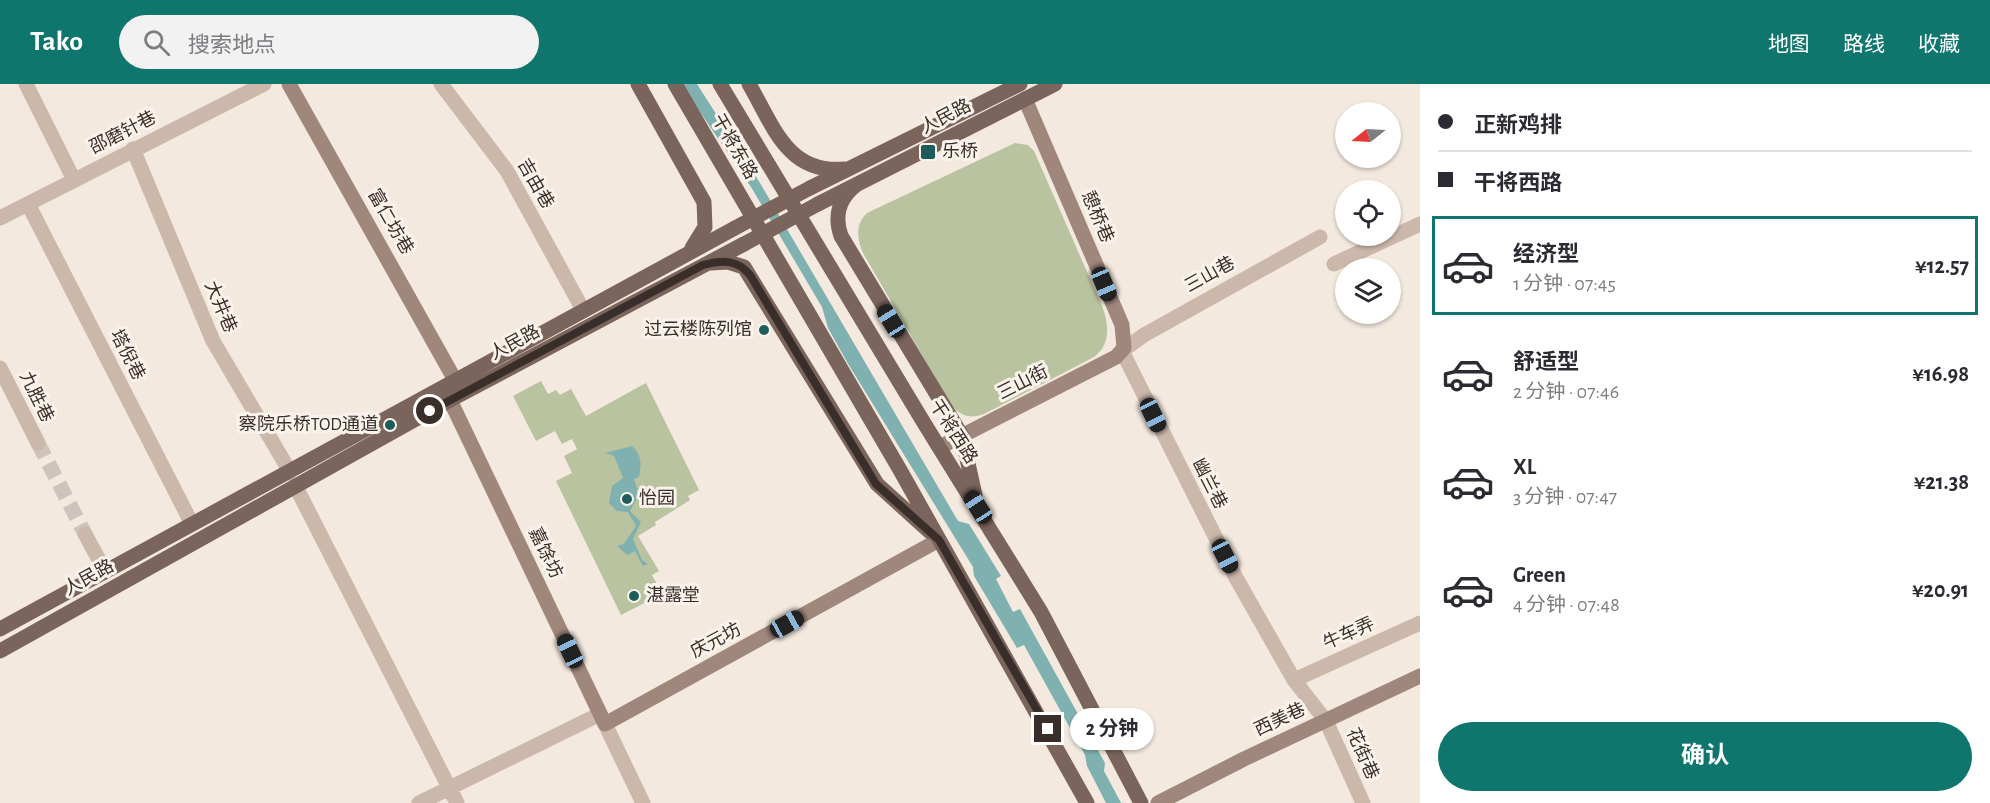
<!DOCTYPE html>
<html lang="zh">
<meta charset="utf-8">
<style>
:root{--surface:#fff;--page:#f2f2f3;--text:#2b2b33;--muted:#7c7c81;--line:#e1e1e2;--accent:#0f766e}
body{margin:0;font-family:"Alegreya Sans","Noto Sans SC",sans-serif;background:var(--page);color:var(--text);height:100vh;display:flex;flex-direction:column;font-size:22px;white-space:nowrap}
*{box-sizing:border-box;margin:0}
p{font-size:20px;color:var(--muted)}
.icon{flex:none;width:33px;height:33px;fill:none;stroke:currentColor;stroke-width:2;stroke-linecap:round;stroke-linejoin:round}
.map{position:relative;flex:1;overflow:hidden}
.sheet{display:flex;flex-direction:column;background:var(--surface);width:570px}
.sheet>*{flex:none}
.guide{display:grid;align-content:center;height:132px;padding:0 18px;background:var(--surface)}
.needle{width:39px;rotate:252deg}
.fabs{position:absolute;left:1335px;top:18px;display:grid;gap:12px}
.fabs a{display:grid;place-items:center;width:66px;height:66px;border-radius:50%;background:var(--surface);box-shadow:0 2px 4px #0004;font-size:30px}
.end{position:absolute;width:27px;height:27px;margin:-14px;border:8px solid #392e2a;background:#fff;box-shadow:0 0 0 3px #fff}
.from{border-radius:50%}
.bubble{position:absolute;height:42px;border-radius:21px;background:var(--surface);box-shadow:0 2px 4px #0004;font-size:20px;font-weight:700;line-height:42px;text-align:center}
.car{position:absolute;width:18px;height:36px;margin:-18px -9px;border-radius:8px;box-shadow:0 0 4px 2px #0007;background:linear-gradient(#222 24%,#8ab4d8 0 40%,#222 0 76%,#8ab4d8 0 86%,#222 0)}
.guide b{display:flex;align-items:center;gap:21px;height:57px;font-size:22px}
.guide b+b{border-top:2px solid var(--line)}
.guide i{width:15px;height:15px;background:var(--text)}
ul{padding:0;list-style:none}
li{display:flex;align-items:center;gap:18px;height:99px;margin:0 12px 9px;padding:0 6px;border:3px solid transparent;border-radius:0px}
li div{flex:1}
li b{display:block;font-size:22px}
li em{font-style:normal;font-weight:700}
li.on{border-color:var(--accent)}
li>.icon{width:54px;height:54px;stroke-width:1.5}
.primary-button{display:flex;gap:12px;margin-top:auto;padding:12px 18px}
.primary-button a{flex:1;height:69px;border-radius:36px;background:var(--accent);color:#fff;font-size:24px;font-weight:700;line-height:69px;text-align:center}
header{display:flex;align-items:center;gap:36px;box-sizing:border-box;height:84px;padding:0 30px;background:var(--accent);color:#fff}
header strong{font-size:28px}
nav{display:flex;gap:33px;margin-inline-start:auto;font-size:21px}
.search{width:420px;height:54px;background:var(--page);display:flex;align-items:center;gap:15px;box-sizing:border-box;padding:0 21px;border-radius:33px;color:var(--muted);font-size:22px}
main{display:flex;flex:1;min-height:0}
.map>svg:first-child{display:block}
.green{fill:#b9c39f}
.water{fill:#7eb1b0}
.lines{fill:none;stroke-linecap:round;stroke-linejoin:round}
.street-tunnel{stroke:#cec4bb;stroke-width:15;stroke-dasharray:15 8;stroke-linecap:butt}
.street{stroke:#ccb8ab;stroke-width:15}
.secondary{stroke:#a0877c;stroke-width:15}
.primary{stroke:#7b645b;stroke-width:15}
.primary-bridge{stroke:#7b645b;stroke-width:15}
.route{stroke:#392e2a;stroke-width:8}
.poi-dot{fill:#1f5c5c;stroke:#faf3ec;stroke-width:2}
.labels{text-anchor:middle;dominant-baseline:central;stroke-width:6;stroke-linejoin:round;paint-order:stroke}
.street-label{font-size:18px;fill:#392e2a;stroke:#faf3ec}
.poi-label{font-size:18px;fill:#392e2a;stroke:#faf3ec;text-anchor:start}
</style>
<header>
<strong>Tako</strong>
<div class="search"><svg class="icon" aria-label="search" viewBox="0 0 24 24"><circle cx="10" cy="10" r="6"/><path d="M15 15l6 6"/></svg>搜索地点</div>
<nav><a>地图</a><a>路线</a><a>收藏</a></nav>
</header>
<main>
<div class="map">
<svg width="1420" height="719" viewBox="0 0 1420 719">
<rect width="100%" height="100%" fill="#f3e9df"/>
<path class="green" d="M1015 59 1028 61 1034 67 1102 222C1109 239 1111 261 1094 273L984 330C971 335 960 332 951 321L863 169C857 155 855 140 867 129Z
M541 297 548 310 556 306 560 311 571 305 586 332 646 299 699 406 688 412 690 416 655 438 656 441 638 452 659 487 652 491 662 510 621 531 556 397 572 389 564 372 577 365 572 355 562 360 555 347 536 357 513 312Z"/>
<path class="water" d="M681 0H697L760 99 958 437 969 440 1001 492 996 495 1013 528 1020 525 1105 679 1104 687 1121 719H1106L1087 682 1085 671 1024 561 1017 564 974 492 973 483 847 278 828 244 822 223 751 103Z
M632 362C643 372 641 382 639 393L634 395 640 413 636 416 630 427 641 438 633 455 642 476 648 480 643 482 635 467 627 471 617 462 624 460 636 442 628 428 617 427 609 419 612 402 623 394 614 372 605 369Z"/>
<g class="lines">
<path class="street-tunnel" d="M38 359 85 450"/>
<path class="street" d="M26 0 74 96
M441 0 507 87 583 226
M133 65 213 257 289 386
M28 120 192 440
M0 134 264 0
M1320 153 1144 251 1122 267 1235 492 1294 596 1326 637 1363 719
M1334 180 1420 140
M0 284 38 359
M295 401 457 719
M85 450 105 487
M1294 596 1420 539
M605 640 643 719
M419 719 600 630"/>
<path class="secondary" d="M289 0 455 296
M450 316 605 640 939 456
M940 363 1116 273 1124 264 1122 241 1025 15
M1158 719 1244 675 1420 592"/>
<path class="primary" d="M638 0 704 118 705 143 692 164
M675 0 900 386 1087 719
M720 0 924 339 1041 528 1141 719
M749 0C773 41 787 90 844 85
M856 101C839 114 834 132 841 152L962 352 975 411
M810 104 1020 0
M818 120 1055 0
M711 179 728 178 744 183 877 400 930 448
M0 545 735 144
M0 567 450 316 744 160"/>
<path class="primary-bridge" d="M735 144 810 104
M744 160 818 120"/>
</g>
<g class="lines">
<path class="route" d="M430 327 703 181C722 176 737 175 750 191L876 400 939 456 1048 645"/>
</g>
<g class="poi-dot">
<rect x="920" y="60" width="16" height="16" rx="3"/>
<circle cx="764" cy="246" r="6"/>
<circle cx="390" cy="341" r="6"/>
<circle cx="627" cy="415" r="6"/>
<circle cx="634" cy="512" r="6"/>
</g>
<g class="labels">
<g class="street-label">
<text transform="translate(946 33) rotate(-27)">人民路</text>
<text transform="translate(123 49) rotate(-27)">邵磨针巷</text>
<text transform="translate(734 63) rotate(60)">干将东路</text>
<text transform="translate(535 100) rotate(60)">吉由巷</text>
<text transform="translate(1097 133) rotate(67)">憩桥巷</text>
<text transform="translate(390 138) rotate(60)">富仁坊巷</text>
<text transform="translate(1210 191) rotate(-29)">三山巷</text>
<text transform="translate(220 223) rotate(67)">大井巷</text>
<text transform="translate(515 259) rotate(-28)">人民路</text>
<text transform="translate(127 271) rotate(63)">塔倪巷</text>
<text transform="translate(1023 299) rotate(-27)">三山街</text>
<text transform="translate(36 313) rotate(64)">九胜巷</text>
<text transform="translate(953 348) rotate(57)">干将西路</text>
<text transform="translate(1209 400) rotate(63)">幽兰巷</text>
<text transform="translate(545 469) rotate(64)">嘉馀坊</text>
<text transform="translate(89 494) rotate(-29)">人民路</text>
<text transform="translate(1349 550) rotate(-24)">牛车弄</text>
<text transform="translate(716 557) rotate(-28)">庆元坊</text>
<text transform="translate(1280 636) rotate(-25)">西美巷</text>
<text transform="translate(1362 670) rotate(66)">花街巷</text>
</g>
<g class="poi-label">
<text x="942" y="68">乐桥</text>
<text x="752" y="246" text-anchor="end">过云楼陈列馆</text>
<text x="378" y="341" text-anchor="end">察院乐桥TOD通道</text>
<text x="639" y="415">怡园</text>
<text x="646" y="512">湛露堂</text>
</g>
</g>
</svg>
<div class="fabs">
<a><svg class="needle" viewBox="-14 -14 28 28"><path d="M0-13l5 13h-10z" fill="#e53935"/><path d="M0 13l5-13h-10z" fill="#7c7c81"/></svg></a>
<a><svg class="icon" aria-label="locate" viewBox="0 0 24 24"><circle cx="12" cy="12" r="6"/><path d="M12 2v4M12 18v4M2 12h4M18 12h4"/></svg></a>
<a><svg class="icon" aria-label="layers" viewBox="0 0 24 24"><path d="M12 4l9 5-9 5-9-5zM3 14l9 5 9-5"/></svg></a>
</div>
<i class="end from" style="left:430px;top:327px"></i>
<i class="end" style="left:1048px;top:645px"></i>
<div class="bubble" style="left:1070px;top:624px;width:84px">2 分钟</div>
<i class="car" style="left:1104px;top:200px;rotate:157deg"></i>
<i class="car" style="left:891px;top:237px;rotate:328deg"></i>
<i class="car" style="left:1153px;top:331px;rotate:154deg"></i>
<i class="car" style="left:978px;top:423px;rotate:327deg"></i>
<i class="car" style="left:1225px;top:472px;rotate:153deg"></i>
<i class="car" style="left:787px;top:540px;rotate:61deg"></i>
<i class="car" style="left:570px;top:567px;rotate:335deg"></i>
</div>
<section class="sheet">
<div class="guide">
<b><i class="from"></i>正新鸡排</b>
<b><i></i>干将西路</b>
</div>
<ul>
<li class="on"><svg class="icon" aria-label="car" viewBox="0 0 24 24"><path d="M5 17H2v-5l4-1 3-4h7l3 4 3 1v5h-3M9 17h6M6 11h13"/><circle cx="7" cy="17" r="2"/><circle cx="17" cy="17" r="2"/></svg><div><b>经济型</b><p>1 分钟 · 07:45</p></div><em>¥12.57</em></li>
<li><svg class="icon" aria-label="car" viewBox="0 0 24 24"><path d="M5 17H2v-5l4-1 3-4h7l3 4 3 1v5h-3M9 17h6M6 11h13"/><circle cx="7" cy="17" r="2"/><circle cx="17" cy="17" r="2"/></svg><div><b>舒适型</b><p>2 分钟 · 07:46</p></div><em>¥16.98</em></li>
<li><svg class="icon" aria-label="car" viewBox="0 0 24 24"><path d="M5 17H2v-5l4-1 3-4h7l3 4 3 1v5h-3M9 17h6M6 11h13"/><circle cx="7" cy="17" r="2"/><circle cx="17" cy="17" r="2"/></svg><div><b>XL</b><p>3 分钟 · 07:47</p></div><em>¥21.38</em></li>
<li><svg class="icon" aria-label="car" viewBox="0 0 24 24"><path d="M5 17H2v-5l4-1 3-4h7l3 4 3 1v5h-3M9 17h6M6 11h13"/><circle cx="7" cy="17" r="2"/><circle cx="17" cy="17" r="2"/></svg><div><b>Green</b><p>4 分钟 · 07:48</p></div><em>¥20.91</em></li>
</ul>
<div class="primary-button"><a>确认</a></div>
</section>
</main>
